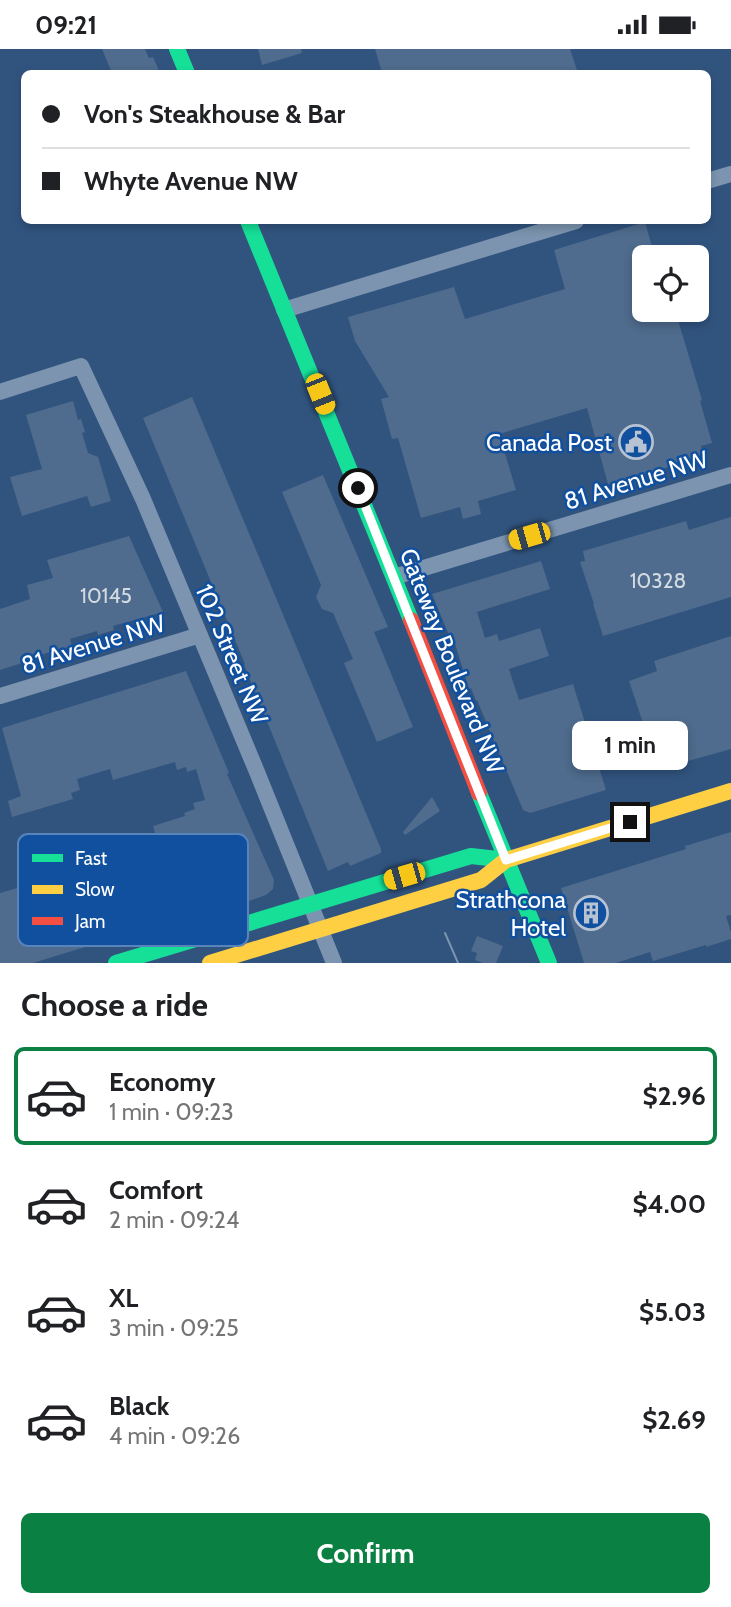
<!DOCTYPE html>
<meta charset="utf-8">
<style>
:root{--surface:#fff;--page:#f6f6f6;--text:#202124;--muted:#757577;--line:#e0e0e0;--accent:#0b8043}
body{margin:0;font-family:Cabin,sans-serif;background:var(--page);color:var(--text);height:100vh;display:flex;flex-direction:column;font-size:26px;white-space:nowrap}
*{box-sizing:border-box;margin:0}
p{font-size:23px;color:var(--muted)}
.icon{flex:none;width:38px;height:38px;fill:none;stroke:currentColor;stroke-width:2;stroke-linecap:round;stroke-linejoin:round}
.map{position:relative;height:914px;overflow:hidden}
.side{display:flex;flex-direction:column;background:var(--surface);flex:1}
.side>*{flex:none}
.top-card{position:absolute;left:21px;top:21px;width:690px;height:154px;border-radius:10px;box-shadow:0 4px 10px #0003;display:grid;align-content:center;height:154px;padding:0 21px;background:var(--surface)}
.buttons{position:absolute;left:632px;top:196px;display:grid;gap:14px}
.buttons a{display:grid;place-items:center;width:77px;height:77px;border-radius:10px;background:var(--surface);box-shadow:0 4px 10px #0003;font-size:35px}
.end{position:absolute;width:32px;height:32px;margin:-16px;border:9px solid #fff;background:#111;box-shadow:0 0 0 4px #111}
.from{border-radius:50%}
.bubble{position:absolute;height:49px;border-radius:10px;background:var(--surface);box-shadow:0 4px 10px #0003;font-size:23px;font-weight:700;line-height:49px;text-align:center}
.car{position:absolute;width:21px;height:42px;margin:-21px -10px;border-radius:9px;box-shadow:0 0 5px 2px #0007;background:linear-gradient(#f5c518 24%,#345 0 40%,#f5c518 0 76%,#345 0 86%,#f5c518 0)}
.top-card b{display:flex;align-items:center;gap:24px;height:66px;font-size:26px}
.top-card b+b{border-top:2px solid var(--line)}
.top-card i{width:18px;height:18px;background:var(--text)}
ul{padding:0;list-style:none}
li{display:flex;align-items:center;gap:21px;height:98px;margin:0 14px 10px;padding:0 7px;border:4px solid transparent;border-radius:10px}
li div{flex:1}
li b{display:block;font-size:26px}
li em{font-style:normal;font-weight:700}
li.current{border-color:var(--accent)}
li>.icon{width:63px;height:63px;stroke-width:1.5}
h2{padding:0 21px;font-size:32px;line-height:84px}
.cta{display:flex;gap:14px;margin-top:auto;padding:14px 21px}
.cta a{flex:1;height:80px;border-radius:10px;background:var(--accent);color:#fff;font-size:28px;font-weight:700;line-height:80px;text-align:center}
.status{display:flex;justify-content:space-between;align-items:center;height:49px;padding:0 35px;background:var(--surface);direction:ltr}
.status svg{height:19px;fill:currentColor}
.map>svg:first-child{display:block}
.building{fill:#4f6b8d}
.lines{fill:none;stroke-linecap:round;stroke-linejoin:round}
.street{stroke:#7c94af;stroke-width:16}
.fast{stroke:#16e098;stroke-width:16}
.slow{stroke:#ffcf43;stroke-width:16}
.jam{stroke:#f24e42;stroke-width:16}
.tram{stroke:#7c93ae;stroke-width:2}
.route{stroke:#fff;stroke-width:9}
.labels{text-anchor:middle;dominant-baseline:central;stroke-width:5;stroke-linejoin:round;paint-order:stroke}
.number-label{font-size:21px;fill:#d3dae2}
.poi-label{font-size:24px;fill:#fff;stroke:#11509f;text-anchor:end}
.street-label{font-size:24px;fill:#fff;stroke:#11509f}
.key{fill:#11509f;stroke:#5884bc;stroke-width:2}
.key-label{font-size:19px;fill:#fff}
</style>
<div class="status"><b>09:21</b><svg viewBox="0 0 49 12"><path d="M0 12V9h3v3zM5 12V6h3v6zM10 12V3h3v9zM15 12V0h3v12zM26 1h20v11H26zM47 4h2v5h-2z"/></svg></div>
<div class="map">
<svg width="731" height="914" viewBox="0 0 731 914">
<rect width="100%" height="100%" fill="#31547f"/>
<path class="building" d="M102 0H145L149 9 153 8 160 24H112Z
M258 0H301L302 4 262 16Z
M375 0H570L578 24H382Z
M645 173 655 208H644V261H670L673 272 678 271 702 351 700 352 712 394 701 397 704 408 608 435 587 359 499 385 516 441 478 452 481 465 463 470 460 458 421 469 398 389 392 390 381 350 389 348 355 292 348 268 454 238 465 270 565 240 554 201Z
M192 348 381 800V804L350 817 348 813 328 822 244 616 245 615 143 369Z
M73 352 78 371 81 370 85 383 82 384 88 404 98 408 111 452 91 458 87 447 22 467 10 428 42 420 26 366Z
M323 426 388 578 374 583 413 678 377 693 344 614 353 610 333 564 322 560 316 548 321 536 282 443Z
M731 468V548L603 587 593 555H594L580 513 585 512 583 502 686 472 689 481Z
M129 487 163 563 113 577 114 581 98 586 97 582 70 590 72 597 40 606 41 608 0 621V560L30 550 27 536 53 529 47 511Z
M541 512 550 540 477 563 485 589 497 585 499 592 540 579 549 607 509 620 519 651 573 635 606 741 530 764 523 761 477 651 476 652 471 639 469 640 455 595 453 596 432 545Z
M731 587V700L656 721 646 690 648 689 629 632 657 622 654 612Z
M186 622 229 724 227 725 274 831 273 840 266 846 204 868 182 872 181 869 157 876 33 914H0V844L31 835 33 840 68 830 64 817 83 811 87 826 110 820V822L161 805 153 777 185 767 184 764 195 760 193 754 205 751 196 720 187 723 186 718 177 721 175 713 113 731 110 720 77 730 80 741 71 744 73 750 12 768 8 752 21 747 2 679Z
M432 748 440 762 405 786 403 783Z
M731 783V866L726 867 731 883V890L706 898V896L653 912 650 903 616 914H584L561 839 686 800 685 797Z
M477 887 503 897 496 914H483L475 911 477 904 471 902Z"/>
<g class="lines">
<path class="street" d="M707 132 731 125
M284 261 576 172
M0 343 81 317 143 450 257 723 334 914
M394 528 731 426
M0 647 200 586"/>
<path class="fast" d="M177 0 187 24
M248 172 411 571
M479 744 549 914
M116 914 471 807 506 811"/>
<path class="slow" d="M210 914 481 831 506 811 731 742"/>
<path class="jam" d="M411 571 479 744"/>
<path class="tram" d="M445 884 458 914"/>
</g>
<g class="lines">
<path class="route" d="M358 439 506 811 630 773"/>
</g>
<defs>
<g id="civic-ring" transform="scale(1.75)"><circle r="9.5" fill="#11509f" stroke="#b7c3d2" stroke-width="1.5"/><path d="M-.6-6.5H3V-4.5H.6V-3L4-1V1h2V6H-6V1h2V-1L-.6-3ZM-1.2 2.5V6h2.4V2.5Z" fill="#b7c3d2"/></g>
<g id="building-ring" transform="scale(1.75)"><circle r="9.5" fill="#11509f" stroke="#b7c3d2" stroke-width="1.5"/><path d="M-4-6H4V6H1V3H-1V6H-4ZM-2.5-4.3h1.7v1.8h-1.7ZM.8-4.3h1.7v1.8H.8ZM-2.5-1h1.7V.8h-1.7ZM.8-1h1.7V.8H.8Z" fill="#b7c3d2"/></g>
</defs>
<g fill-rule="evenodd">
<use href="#civic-ring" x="636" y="393"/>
<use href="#building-ring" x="591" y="864"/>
</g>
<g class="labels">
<g class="number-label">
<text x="658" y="531">10328</text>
<text x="106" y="546">10145</text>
</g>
<g class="poi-label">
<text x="612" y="393">Canada Post</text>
<text x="566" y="850">Strathcona<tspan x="566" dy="28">Hotel</tspan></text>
</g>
<g class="street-label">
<text transform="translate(636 431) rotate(-17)">81 Avenue NW</text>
<text transform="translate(93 595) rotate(-17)">81 Avenue NW</text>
<text transform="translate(232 605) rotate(67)">102 Street NW</text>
<text transform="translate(452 612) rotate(68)">Gateway Boulevard NW</text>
</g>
</g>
<rect x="18" y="785" width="230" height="112" rx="10" class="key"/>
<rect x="32" y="805" width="31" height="8" fill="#16e098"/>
<rect x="32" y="836" width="31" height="9" fill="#ffcf43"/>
<rect x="32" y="868" width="31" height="8" fill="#f24e42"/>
<g class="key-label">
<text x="75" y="816">Fast</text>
<text x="75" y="847">Slow</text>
<text x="75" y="879">Jam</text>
</g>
</svg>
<div class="buttons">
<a><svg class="icon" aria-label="locate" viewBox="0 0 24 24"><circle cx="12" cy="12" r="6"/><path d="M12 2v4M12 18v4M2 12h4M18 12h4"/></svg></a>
</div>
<i class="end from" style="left:358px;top:439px"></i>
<i class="end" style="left:630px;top:773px"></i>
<div class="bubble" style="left:572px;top:672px;width:116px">1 min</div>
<i class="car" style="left:320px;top:345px;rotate:158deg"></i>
<i class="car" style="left:529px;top:487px;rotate:254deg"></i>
<i class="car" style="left:404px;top:827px;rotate:254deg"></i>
<div class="top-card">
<b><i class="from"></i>Von's Steakhouse &amp; Bar</b>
<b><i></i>Whyte Avenue NW</b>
</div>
</div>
<section class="side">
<h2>Choose a ride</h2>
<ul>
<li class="current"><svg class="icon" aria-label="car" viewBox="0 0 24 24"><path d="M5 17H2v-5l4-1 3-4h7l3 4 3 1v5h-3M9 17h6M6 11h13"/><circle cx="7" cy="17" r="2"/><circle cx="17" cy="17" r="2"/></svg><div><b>Economy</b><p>1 min · 09:23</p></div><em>$2.96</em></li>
<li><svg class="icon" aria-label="car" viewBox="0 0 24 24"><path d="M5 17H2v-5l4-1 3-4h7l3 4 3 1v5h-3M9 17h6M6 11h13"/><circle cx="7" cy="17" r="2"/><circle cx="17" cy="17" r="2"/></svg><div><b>Comfort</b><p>2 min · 09:24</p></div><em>$4.00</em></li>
<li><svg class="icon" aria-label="car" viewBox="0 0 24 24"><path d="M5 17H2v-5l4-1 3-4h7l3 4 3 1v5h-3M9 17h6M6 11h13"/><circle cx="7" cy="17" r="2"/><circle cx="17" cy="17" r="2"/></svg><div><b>XL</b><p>3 min · 09:25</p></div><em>$5.03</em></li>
<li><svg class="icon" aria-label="car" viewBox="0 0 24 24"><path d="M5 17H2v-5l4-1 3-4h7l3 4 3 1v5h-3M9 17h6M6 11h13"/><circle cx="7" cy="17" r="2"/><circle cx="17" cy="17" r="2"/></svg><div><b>Black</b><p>4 min · 09:26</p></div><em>$2.69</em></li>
</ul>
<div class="cta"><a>Confirm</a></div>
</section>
